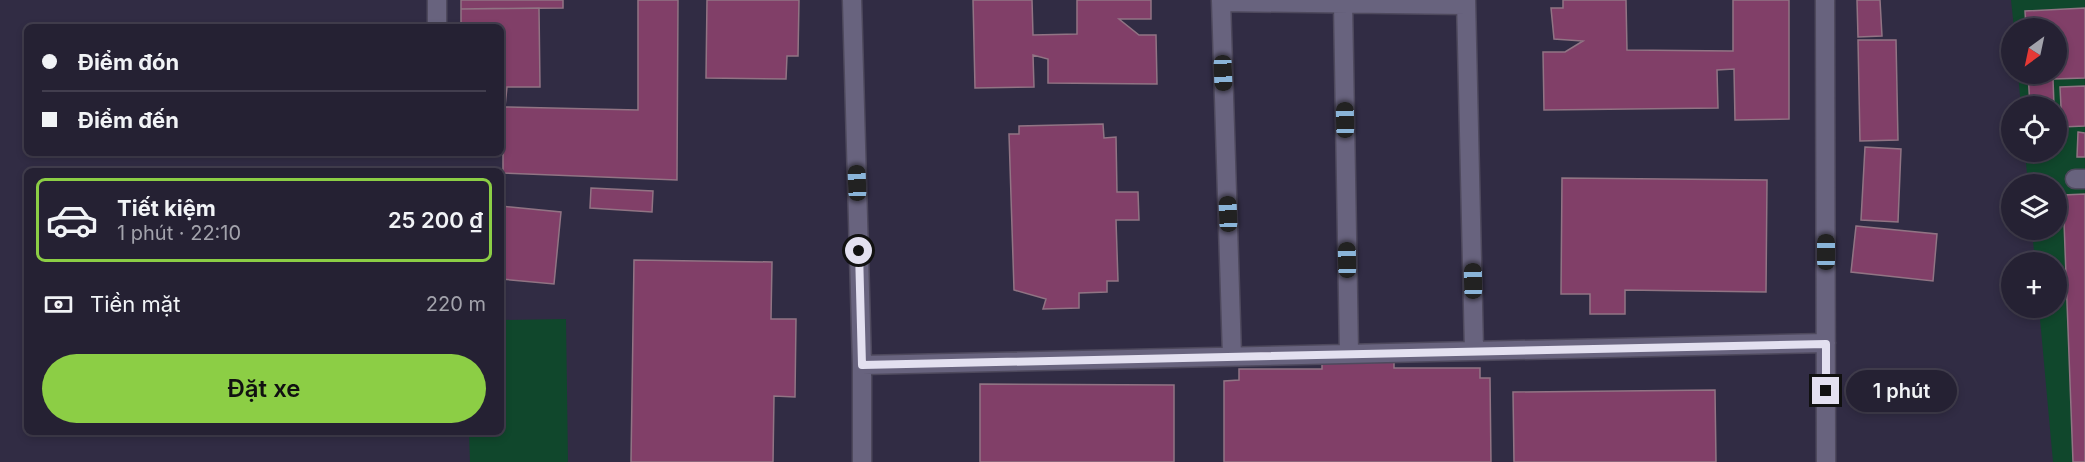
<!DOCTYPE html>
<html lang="vi">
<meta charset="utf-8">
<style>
:root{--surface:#252133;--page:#312e3f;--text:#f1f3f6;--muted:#a3a3ac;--line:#423e4e;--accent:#8cce45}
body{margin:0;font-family:Inter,sans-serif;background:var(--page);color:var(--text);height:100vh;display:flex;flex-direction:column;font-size:22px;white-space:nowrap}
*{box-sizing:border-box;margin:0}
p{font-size:20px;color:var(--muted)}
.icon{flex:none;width:33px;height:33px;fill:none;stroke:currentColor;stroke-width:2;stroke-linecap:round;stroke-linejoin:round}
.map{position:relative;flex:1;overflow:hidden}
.drawer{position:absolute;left:24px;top:168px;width:480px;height:267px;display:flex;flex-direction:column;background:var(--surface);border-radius:9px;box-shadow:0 3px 9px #0003,0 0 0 2px var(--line)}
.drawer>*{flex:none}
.top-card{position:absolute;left:24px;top:24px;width:480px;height:132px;border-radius:9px;box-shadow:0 3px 9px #0003,0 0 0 2px var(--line);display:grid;align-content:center;height:132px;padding:0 18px;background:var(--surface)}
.needle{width:39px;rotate:213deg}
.buttons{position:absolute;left:2001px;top:18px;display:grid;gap:12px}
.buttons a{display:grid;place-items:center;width:66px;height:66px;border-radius:50%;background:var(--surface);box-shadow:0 3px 9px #0003,0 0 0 2px var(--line);font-size:30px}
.end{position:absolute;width:27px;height:27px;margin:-14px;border:8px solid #e3e0f0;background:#111;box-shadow:0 0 0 3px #111}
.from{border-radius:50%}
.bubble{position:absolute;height:42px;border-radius:21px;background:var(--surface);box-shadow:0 3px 9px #0003,0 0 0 2px var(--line);font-size:20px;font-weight:600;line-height:42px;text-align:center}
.car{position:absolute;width:18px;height:36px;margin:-18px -9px;border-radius:8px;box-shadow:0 0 4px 2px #0007;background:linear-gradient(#222 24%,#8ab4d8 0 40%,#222 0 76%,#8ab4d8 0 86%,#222 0)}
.top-card b{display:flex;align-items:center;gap:21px;height:57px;font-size:22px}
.top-card b+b{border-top:2px solid var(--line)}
.top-card i{width:15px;height:15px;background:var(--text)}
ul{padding:10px 0 0;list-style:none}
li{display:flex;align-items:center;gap:18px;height:84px;margin:0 12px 9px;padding:0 6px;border:3px solid var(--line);border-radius:9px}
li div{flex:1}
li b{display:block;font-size:22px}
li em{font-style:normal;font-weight:600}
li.selected{border-color:var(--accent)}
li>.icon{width:54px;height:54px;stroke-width:1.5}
.pay{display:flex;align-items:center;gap:15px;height:66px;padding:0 18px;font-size:22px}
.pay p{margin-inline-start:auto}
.button{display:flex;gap:12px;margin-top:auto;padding:12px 18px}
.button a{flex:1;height:69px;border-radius:36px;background:var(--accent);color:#111;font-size:24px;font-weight:600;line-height:69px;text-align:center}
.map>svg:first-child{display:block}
.green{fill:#10472c}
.building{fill:#813f68;stroke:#917484;stroke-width:1.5}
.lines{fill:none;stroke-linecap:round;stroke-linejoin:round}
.lane-casing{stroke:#4e495d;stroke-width:21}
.lane{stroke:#68637e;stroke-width:18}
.route{stroke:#e3e0f0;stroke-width:8}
</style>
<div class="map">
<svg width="2085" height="462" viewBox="0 0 2085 462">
<rect width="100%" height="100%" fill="#312c44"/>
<path class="green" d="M2011 0H2085V462H2053L2039 308H2056V262H2035L2032 230H2056V184H2028L2025 152H2056V106H2021L2018 74H2056V28H2014Z
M566 319 568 462H470L469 432H501V320Z"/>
<path class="building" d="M461 0H563V8L461 9Z
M638 0H678L677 180 503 173V150H501V27H461V9L539 8 540 87H507L505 107 638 110Z
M707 0H799L798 56H787L786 79 706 78Z
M973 0H1032L1033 35 1077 34V0H1151V19H1119L1139 35H1156L1157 84 1048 83V59L1033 55 1034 87 975 88Z
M1563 0H1626L1627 50 1733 51V0H1789V119L1735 120 1734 69 1717 70 1718 108 1544 110 1543 52H1565L1583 41 1554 39 1551 8H1563Z
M1857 0H1880L1882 36 1858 37Z
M2085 8V78L2053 79 2054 106H2030L2028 74H2056V28H2026L2025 11Z
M1858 40H1896L1898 140 1860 141Z
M2085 86V126L2062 127 2060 87Z
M1103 124 1104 138 1116 137 1117 192H1138L1139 220H1116L1118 281H1107V292L1079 293V308L1043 309 1046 299 1014 290 1009 134H1019V126Z
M2078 132 2085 133V157H2077Z
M1865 147 1901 149 1898 222 1861 220Z
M1562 178 1767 180 1766 292 1625 290V314H1590V294H1561Z
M591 188 653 191 652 212 590 208Z
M2085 194V462H2073L2063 195Z
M501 206 561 212 554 284 501 279Z
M1856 226 1937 234 1933 281 1851 272Z
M634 260 772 262 771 319H796L795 397 774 396 773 462H631Z
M1394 362V368H1480V378H1490L1491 462H1224V381L1239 380V369H1322V363Z
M980 384 1174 385V462H980Z
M1715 390 1716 462H1514L1513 392Z"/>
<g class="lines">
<g class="lane-casing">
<path id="lane" d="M852 0 862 365V462
M1221 0 1232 356
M1466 0 1474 350
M1825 0 1826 462
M1221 2 1466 5
M1343 3 1349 353
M437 27V0
M2075 179H2085
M862 365 1826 343"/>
</g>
<use href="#lane" class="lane"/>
</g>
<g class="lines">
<path class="route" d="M859 251 862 365 1826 344V391"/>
</g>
</svg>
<div class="buttons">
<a><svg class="needle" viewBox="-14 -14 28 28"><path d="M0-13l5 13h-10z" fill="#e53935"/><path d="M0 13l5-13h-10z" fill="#a3a3ac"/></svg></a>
<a><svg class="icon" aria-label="locate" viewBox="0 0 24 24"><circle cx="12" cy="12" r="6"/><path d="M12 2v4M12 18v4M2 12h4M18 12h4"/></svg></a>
<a><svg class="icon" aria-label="layers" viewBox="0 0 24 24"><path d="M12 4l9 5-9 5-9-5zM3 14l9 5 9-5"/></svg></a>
<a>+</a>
</div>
<i class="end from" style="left:859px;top:251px"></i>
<i class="end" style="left:1826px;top:391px"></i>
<div class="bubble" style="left:1846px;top:370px;width:111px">1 phút</div>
<i class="car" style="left:1223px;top:73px;rotate:178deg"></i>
<i class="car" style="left:1345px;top:120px;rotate:359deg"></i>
<i class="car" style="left:857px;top:183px;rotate:358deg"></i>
<i class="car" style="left:1228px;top:214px;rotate:358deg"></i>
<i class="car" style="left:1826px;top:252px;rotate:0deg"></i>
<i class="car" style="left:1347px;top:260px;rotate:359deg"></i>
<i class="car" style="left:1473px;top:281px;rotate:359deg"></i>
<div class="top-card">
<b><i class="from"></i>Điểm đón</b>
<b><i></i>Điểm đến</b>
</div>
<section class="drawer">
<ul>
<li class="selected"><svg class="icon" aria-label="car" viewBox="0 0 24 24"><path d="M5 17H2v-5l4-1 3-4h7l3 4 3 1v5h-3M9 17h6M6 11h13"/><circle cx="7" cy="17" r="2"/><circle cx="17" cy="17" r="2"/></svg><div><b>Tiết kiệm</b><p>1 phút · 22:10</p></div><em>25 200 ₫</em></li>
</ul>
<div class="pay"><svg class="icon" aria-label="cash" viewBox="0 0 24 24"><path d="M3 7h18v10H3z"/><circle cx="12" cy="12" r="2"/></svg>Tiền mặt<p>220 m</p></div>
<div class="button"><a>Đặt xe</a></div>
</section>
</div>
